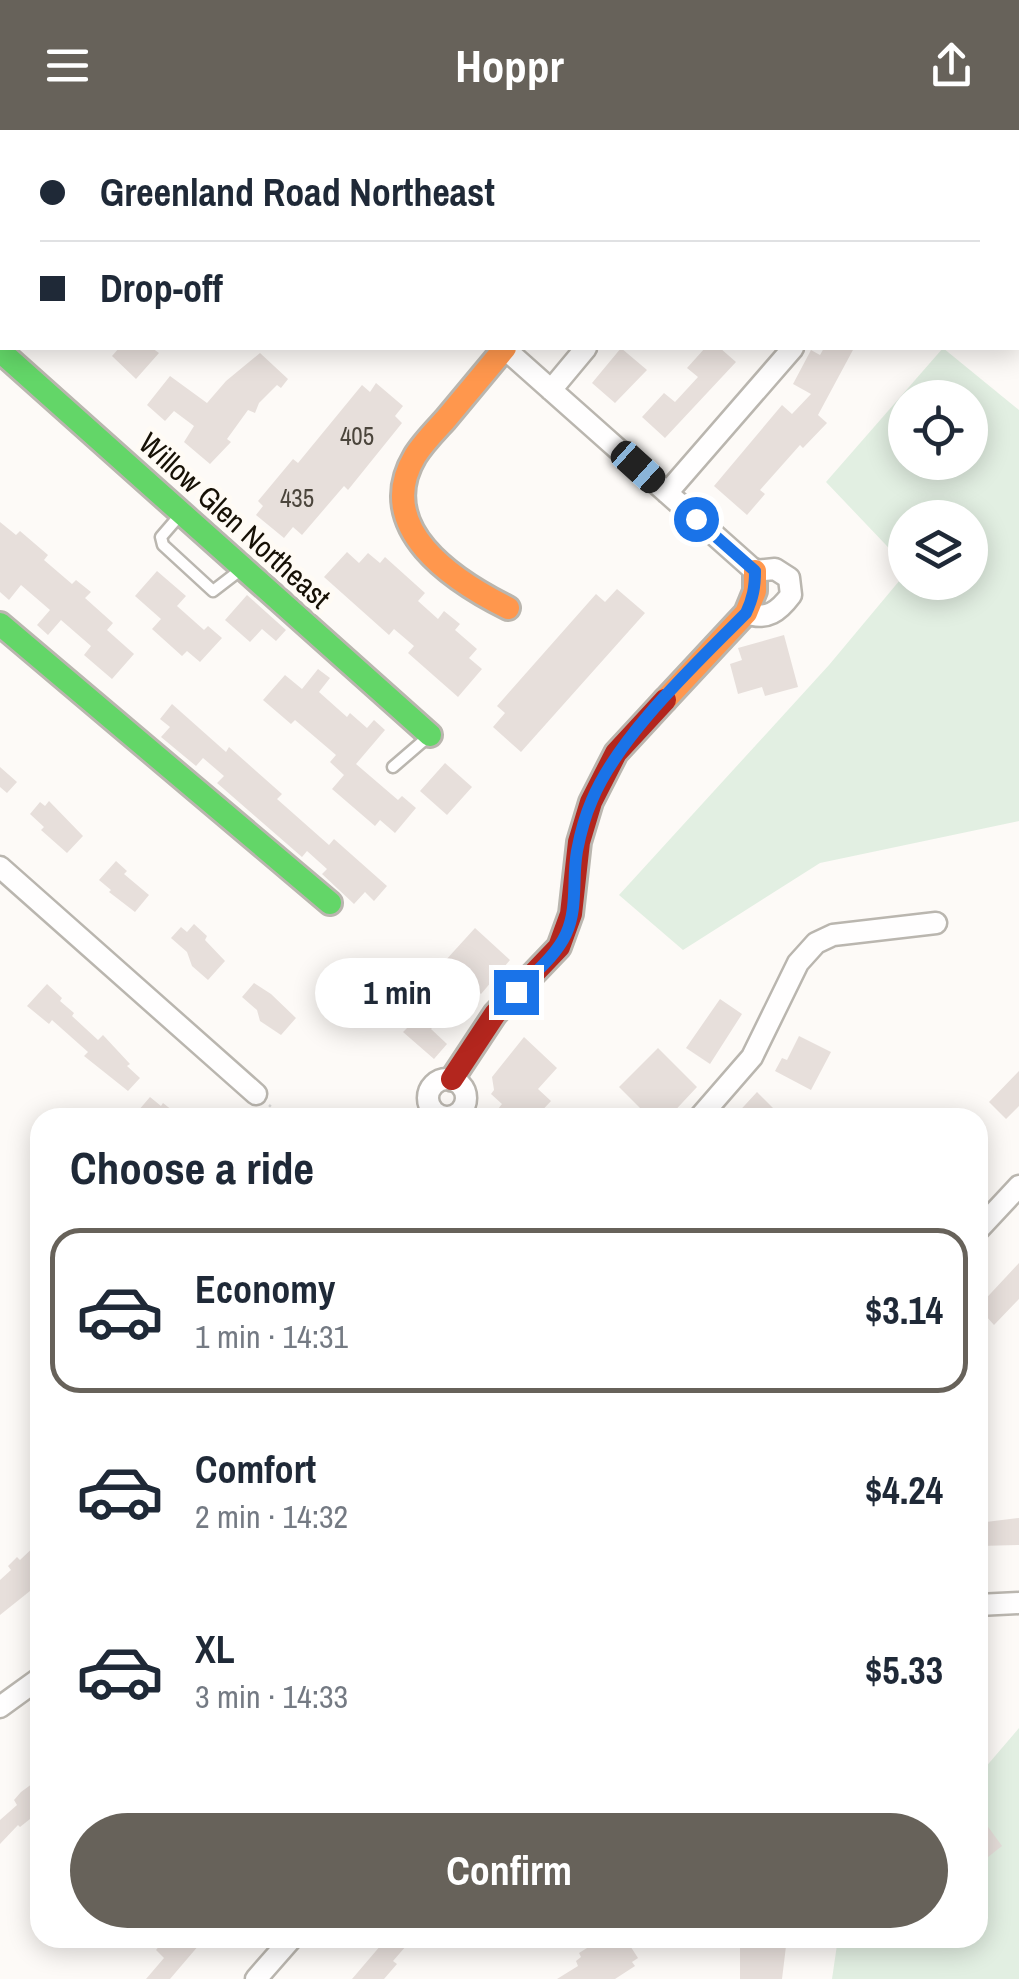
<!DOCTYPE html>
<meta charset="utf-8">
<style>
:root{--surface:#fff;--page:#f2f2f3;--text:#1f2937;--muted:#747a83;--line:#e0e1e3;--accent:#67625a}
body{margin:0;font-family:"Archivo Narrow",sans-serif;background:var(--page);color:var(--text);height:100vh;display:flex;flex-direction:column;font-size:38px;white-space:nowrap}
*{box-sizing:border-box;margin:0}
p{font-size:32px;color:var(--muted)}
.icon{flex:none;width:55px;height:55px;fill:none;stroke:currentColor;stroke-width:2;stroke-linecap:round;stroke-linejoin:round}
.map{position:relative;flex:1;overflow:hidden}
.drawer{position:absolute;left:30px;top:978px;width:958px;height:840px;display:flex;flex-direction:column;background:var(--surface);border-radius:30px;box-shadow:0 5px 25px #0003}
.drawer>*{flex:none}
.guide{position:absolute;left:0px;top:0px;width:1020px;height:220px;box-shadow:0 5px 25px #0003;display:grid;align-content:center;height:220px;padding:0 40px;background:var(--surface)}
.tools{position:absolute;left:888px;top:250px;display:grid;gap:20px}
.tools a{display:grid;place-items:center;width:100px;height:100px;border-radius:50%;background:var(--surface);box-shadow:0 5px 25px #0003;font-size:50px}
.end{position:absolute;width:45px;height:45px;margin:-22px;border:12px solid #1a73e8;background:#fff;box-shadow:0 0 0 5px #fff}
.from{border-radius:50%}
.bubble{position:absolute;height:70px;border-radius:35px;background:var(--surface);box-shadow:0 5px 25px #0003;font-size:32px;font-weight:800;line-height:70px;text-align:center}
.car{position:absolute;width:30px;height:60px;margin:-30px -15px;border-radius:12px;box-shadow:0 0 8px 2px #0007;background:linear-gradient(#222 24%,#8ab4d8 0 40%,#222 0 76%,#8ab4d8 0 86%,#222 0)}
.guide b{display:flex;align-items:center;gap:35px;height:95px;font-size:38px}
.guide b+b{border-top:2px solid var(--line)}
.guide i{width:25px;height:25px;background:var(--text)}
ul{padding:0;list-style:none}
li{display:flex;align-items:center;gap:30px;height:165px;margin:0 20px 15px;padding:0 20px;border:5px solid transparent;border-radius:30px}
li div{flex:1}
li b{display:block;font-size:38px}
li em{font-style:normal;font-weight:800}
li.on{border-color:var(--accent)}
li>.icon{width:90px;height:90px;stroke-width:1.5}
h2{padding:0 40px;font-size:45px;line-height:120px}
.primary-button{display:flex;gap:20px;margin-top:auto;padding:20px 40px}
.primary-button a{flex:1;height:115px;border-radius:60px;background:var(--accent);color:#fff;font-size:40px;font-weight:800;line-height:115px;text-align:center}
header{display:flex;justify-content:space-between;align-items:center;height:130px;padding:0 40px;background:var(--accent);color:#fff;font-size:45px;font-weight:800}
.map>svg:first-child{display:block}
.green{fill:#e2efe2;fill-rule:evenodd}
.building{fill:#e7dfdb}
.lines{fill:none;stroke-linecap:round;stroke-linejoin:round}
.lane-casing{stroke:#bab6af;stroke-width:15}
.street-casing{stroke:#bab6af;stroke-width:25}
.fast-casing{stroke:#bab6af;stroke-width:28}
.slow-casing{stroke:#bab6af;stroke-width:28}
.jam-casing{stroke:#bab6af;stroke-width:28}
.path{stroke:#dbdad8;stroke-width:2.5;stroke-dasharray:2.5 8;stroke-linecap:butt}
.lane{stroke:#fffefe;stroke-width:10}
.street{stroke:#fffefe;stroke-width:20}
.fast{stroke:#63d668;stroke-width:22}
.slow{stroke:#ff974d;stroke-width:22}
.jam{stroke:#b3261e;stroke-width:22}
.route{stroke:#1a73e8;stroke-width:12}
.labels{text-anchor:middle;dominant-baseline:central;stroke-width:10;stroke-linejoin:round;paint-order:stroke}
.number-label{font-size:25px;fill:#4b453c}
.street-label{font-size:30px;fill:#161005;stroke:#fffbf5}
</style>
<header><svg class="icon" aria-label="menu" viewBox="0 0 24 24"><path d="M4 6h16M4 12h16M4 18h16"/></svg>Hoppr<svg class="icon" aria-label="share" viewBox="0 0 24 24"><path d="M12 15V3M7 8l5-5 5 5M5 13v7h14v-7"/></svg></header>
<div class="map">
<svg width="1019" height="1849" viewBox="0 0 1019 1849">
<rect width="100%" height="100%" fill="#fdfaf7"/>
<path class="green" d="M943 218 1019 280V691L820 733 683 820 619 765 829 535 905 444V452H970V388H905V435L826 352ZM905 268H970V332H905Z
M1019 1598V1849H832L838 1808H978V1646Z"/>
<path class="building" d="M119 218H152L159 223 136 249 112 226Z
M621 218 647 240 615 273 592 253Z
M705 218H720L736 232 665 308 642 287 664 263 675 272 698 247 687 238Z
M824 218H854L818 285 827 293 803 318 800 315 760 360 765 364 747 385 714 356 782 275 792 284 811 264 793 254 811 220 820 225Z
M260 223 288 249 281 258 277 255 259 273 255 283 248 280 227 309 231 312 210 334 184 312 194 296 174 281 165 291 147 275 170 246 207 273 226 251Z
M376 253 403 276 395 286 402 293 348 360 344 356 302 405 293 397 284 408 256 385 263 376 258 371 293 329 298 333 362 255 370 262Z
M0 392 16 405 20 401 48 425 44 430 72 454 76 450 91 462 85 468 113 493 107 500 134 524 112 549 84 525 91 516 61 490 48 505 37 495 50 480 21 455 9 470 0 462Z
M347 422 359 433 368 423 380 433 385 427 425 463 418 471 438 489 444 481 460 494 455 500 477 519 469 528 482 539 458 567 408 523 414 516 394 499 389 505 324 447Z
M157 441 186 466 177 476 204 500 208 496 222 508 200 532 187 521 182 526 152 499 161 489 135 466Z
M617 459 645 483 521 622 493 597 505 583 497 576 596 464 605 472Z
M247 465 286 500 276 511 262 499 250 512 225 490Z
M784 505 798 557 765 566 762 557 738 564 730 534 742 530 738 518Z
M318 539 330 548 319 562 347 587 350 583 367 598 374 590 385 600 356 634 398 670 402 666 416 678 395 703 380 690 375 696 332 659 344 645 330 632 336 625 295 590 291 594 263 570 285 545 302 559Z
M172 574 226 622 229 617 282 664 277 669 329 715 334 709 387 756 374 771 365 762 354 774 322 744 327 739 307 721 302 727 217 653 224 646 203 628 196 636 161 607 170 597 160 589Z
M445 633 472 657 447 685 420 661Z
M0 637 17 652 7 663 0 657Z
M49 671 83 706 67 723 41 700 44 697 30 684 40 672 45 676Z
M116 731 127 741 124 744 149 765 135 782 109 762 111 760 99 750Z
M194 794 207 806 205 810 225 831 208 850 192 836 187 822 171 808 181 797 187 802Z
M475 798 510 830 481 864 466 851 460 857 447 846 454 839 445 831Z
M254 853 271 864 296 888 281 905 260 891 257 880 242 867Z
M47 854 62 868 60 871 74 883 72 886 98 910 103 905 130 934 127 936 140 948 128 961 84 926 88 922 52 890 49 894 27 876Z
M407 856 413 861 418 857 446 883 431 899 447 914 434 929 403 902 412 893 397 880 404 872 398 866Z
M720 869 742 884 710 934 686 918Z
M799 906 831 922 811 960 775 941 782 928 787 930Z
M524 907 557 938 538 959 551 971 537 986 529 979 522 988H508L498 979 502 974 491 964 494 960 492 947Z
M658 918 697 957 668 988H650L619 957Z
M1019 941V976L1006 989 989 972Z
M757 962 783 988H733Z
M150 967 161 976 163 973 182 988H147L138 981Z
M1019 1133V1169L994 1195 978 1177Z
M1019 1388V1415L979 1416 978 1393Z
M40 1411V1453L0 1485V1450L11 1440 8 1436 17 1427 20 1430Z
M40 1648V1681L20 1697 18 1695 0 1714V1690L17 1675 14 1670 21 1662Z
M978 1683 1002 1716 988 1727 978 1713Z
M166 1808 171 1813 175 1808H205L170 1849H146L164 1828 156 1820Z
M387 1808H413L393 1831 397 1834 384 1849H352Z
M603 1808H625L638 1828 632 1832 635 1836 615 1849H557L578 1836 576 1831 581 1827 579 1823Z
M740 1808H787L782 1849H740Z"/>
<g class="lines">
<g class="lane-casing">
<path id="lane" d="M433 0 436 2
M500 2 502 0
M180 385 161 407 163 415 213 461 243 438
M393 637 429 606"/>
</g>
<g class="street-casing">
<path id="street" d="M261 0 263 2
M504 218 755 441 775 439 789 448 791 465C779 481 767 491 746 483
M551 260 586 218
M667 363 793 218
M0 737 256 964
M428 968a19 19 0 1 1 38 0a19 19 0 1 1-38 0Z
M699 988 752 927 798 833 816 813 833 805 936 793
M978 1100 1019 1056
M978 1475 1019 1473
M0 1577 40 1548
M256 1849 292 1808"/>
</g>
<g class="fast-casing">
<path id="fast" d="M0 221 430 605
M0 494 330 773"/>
</g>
<g class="slow-casing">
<path id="slow" d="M505 218C485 242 465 266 445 290 435 301 423 313 415 326 372 398 454 451 508 478
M665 570 746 483 755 461V441"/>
</g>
<g class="jam-casing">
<path id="jam" d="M452 949 495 884 559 817 571 784 579 712 591 672 616 623 665 570"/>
</g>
<path class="path" d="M269 975 283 988"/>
<use href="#lane" class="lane"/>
<use href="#street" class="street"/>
<use href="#fast" class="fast"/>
<use href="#slow" class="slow"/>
<use href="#jam" class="jam"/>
</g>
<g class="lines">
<path class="route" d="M516 862C533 844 556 826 566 804 578 778 572 749 577 721 580 705 585 686 592 670 619 605 696 534 746 483 753 468 755 457 755 441L696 389"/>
</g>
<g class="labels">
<g class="number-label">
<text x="357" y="306">405</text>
<text x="297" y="368">435</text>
</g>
<g class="street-label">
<text transform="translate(235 390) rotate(42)">Willow Glen Northeast</text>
</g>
</g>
</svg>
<div class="tools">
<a><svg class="icon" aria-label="locate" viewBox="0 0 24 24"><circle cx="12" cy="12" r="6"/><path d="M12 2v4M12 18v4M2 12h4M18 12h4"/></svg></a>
<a><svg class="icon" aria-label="layers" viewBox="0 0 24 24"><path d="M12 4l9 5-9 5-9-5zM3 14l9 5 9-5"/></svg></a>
</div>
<i class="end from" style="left:696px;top:389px"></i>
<i class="end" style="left:516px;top:862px"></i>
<div class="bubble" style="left:315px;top:828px;width:165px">1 min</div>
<i class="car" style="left:638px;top:337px;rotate:132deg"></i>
<div class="guide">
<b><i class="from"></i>Greenland Road Northeast</b>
<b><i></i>Drop-off</b>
</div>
<section class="drawer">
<h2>Choose a ride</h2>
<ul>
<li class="on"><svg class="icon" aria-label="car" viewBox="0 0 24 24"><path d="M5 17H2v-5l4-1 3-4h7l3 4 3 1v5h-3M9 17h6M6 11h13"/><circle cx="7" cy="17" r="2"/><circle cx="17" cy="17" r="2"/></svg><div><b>Economy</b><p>1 min · 14:31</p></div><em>$3.14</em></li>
<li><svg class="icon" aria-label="car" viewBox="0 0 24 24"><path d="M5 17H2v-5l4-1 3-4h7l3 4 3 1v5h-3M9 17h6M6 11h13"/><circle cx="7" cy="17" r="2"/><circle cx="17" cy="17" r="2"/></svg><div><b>Comfort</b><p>2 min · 14:32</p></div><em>$4.24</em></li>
<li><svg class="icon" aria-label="car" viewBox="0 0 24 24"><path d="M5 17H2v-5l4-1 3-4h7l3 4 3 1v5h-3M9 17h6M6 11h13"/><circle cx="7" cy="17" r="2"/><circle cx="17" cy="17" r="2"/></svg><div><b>XL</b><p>3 min · 14:33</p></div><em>$5.33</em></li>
</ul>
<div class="primary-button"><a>Confirm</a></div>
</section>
</div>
